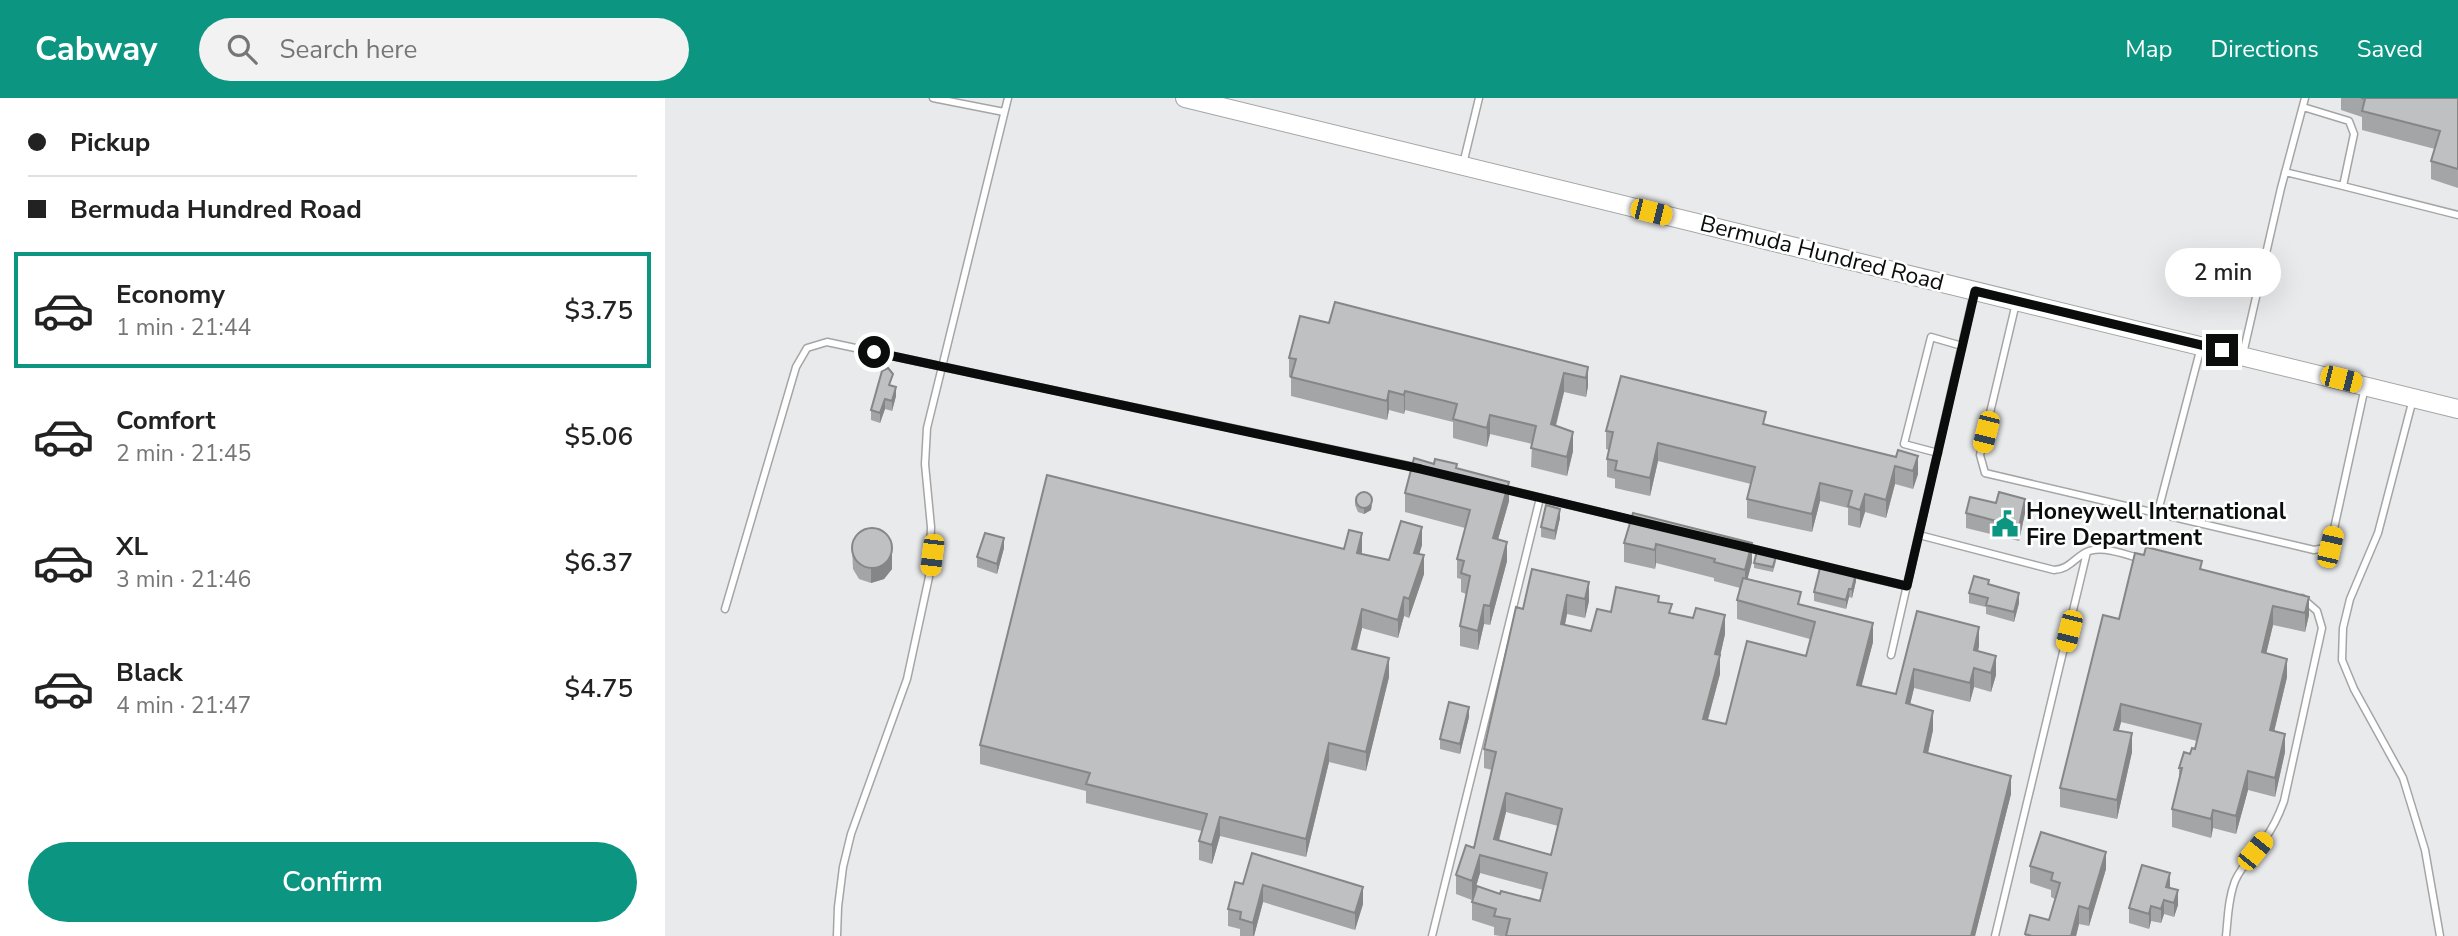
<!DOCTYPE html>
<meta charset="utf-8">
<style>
:root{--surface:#fff;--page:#f2f2f2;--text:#222;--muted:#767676;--line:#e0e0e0;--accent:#0c9581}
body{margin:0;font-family:"Nunito Sans",sans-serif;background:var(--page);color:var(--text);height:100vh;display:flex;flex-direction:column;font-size:26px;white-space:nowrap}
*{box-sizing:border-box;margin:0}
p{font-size:23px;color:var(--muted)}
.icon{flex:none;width:38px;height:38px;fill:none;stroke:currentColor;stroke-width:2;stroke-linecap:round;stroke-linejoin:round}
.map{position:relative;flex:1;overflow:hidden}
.details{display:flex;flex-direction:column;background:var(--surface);width:665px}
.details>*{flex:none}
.top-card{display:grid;align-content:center;height:154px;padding:0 28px;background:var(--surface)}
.end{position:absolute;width:32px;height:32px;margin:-16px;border:9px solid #0b0c0c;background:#fff;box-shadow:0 0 0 4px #fff}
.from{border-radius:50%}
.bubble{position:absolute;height:49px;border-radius:24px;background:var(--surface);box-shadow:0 7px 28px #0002;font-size:23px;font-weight:600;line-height:49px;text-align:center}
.car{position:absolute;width:21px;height:42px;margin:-21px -10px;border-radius:9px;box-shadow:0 0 5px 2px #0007;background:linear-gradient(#f5c518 24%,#345 0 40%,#f5c518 0 76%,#345 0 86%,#f5c518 0)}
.top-card b{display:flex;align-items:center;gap:24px;height:66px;font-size:26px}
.top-card b+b{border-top:2px solid var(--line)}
.top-card i{width:18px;height:18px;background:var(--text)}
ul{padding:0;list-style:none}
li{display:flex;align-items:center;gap:21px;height:116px;margin:0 14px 10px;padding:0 14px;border:4px solid transparent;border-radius:0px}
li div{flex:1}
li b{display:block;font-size:26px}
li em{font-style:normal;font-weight:600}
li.on{border-color:var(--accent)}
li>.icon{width:63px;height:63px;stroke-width:1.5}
.action{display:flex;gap:14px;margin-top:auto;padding:14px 28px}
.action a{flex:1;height:80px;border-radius:42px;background:var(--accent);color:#fff;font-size:28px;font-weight:600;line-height:80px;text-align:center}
header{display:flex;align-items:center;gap:42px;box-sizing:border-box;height:98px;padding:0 35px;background:var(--accent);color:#fff}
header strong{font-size:33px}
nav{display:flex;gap:38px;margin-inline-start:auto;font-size:24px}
.search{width:490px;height:63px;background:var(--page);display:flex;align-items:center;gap:18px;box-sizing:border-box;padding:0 24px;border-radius:38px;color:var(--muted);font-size:26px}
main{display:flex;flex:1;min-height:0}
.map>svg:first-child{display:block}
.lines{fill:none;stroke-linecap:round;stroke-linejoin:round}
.lane-casing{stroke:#a5a5a6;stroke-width:9}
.secondary-casing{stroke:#a5a5a6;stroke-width:20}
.lane{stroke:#fff;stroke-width:6}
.secondary{stroke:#fff;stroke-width:18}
.wall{fill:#a4a5a6;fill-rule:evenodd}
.shaded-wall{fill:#868687}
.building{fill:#bfc0c1;stroke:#868687;stroke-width:2;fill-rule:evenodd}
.route{stroke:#0b0c0c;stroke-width:9}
.labels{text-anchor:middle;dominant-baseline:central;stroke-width:5;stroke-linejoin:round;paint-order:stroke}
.street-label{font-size:23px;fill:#0b0c0c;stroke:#fff}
.poi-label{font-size:23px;font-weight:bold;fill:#0b0c0c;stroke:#fff;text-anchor:start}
</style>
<header>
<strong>Cabway</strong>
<div class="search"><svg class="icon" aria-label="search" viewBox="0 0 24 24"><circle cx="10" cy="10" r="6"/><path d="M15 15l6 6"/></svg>Search here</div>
<nav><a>Map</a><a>Directions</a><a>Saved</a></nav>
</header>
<main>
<section class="details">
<div class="top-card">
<b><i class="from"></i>Pickup</b>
<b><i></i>Bermuda Hundred Road</b>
</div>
<ul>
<li class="on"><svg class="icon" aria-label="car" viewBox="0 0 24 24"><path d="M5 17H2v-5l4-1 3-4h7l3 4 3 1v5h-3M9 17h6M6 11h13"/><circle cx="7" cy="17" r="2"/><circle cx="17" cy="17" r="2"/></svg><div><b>Economy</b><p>1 min · 21:44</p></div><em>$3.75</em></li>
<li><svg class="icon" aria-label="car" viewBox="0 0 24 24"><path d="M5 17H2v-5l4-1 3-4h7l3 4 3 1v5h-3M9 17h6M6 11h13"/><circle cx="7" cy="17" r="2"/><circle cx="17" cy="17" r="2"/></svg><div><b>Comfort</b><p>2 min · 21:45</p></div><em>$5.06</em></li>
<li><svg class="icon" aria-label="car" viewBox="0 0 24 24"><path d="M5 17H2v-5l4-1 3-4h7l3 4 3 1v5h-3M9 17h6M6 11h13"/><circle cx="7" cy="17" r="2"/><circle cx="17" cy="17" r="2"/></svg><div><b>XL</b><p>3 min · 21:46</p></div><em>$6.37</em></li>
<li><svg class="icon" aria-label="car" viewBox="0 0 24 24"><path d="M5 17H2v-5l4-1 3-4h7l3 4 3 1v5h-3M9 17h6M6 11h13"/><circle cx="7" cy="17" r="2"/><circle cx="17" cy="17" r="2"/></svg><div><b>Black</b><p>4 min · 21:47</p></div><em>$4.75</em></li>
</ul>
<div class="action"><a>Confirm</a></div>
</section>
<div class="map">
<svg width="1793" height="838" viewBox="0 0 1793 838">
<rect width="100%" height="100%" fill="#e9eaeb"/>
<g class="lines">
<g class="lane-casing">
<path id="lane" d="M268 0 339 14
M798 66 814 0
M1620 74 1678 88 1689 36 1684 23 1638 9
M1678 88 1793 117
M1351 205 1315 357 1320 375 1649 452 1665 449 1700 289
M1578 256 1616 90 1640 0
M1748 301 1713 435 1685 501 1678 530 1677 562 1689 591 1738 680 1760 752 1775 838
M1273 355 1239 346 1266 239 1297 248
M836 390 971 423
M1492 417 1536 249
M1254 437 1389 472C1403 471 1407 463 1418 456 1434 445 1460 457 1477 461
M1081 449 1162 469
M1186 475 1242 488
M60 511 131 269 142 250 162 244 754 370
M1226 557 1309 195
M172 838 173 809 178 769 186 736 242 581 264 479 266 429 260 366 262 330 343 0
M767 838 875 400
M1330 838 1422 454
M1561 838C1563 820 1563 801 1570 783 1577 767 1589 756 1599 742 1608 730 1614 717 1619 703L1657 530 1652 513 1637 500"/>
</g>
<g class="secondary-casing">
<path id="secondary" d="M520 0 1793 311"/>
</g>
<use href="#lane" class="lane"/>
<use href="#secondary" class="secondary"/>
</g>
<path class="wall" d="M1676 0H1793V90L1766 81V63L1770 51 1697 32V19L1676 12Z
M664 225 923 269V288L921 299 899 294 891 328 908 353 902 378 866 369 867 346 825 336 822 349 788 340V324L740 312 739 316 724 312 722 322 626 298V279H624V260Z
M228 286 227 287 231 298 227 313 220 311 215 325 206 322V312Z
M1101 327 1231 359 1253 376 1248 391 1230 386 1221 420 1200 414 1195 430 1183 427V410L1155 403 1147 434 1082 420V401L1086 386 993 363 985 398 950 390V381L942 379V361L944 352 941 351V333Z
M769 366 792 370 844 403 833 441 842 463 825 527 819 526 813 552 795 548V528L801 496 796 494V481L792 480V461L800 430 740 414V395Z
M690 402 707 407 706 412 699 416 693 414 690 407Z
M968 415 1087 464 1082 481 1136 507 1208 544 1196 588 1231 596 1252 513 1314 548 1313 553 1331 577 1326 594 1309 589 1305 604 1249 590 1245 606 1268 632 1263 655 1346 696 1310 838H835L829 837V829L807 822V804L835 796 875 803 878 792 815 775 807 802 791 796V777L809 750 827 672 819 670V651L858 511 867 471 924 503 920 520 902 516 900 527 926 533 946 514 994 504 1007 516 1060 536 1055 558V576L1043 622 1061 626 1141 558 1145 541 1072 521V502L1075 490 1049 483V480L991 465 990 471 959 464V445ZM841 714 893 728 886 757 834 743Z
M1301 415H1360L1354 443 1301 430Z
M895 420 890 442 876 439V429Z
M757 447 754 456 759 476 744 520 739 518 733 540 697 530 692 552 724 579 701 673 664 664 641 759 555 738 547 766 534 762V743L537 733 421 705V693L315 666V647L696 456 724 462Z
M187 450 227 464V471L219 481 206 485 194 481 188 471Z
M339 450 332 476 312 469V459Z
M1111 463 1108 474 1089 470V465Z
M1537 471 1644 517 1640 534 1608 527 1601 556 1622 579 1609 633 1620 654 1610 699 1583 692 1571 736 1548 730 1546 740 1507 729V711L1514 681V670L1530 651 1532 643 1456 624 1454 632 1467 654 1452 721 1395 709V690L1454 521Z
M1191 483 1187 500 1184 499 1181 511 1149 503V494Z
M1324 487 1354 505 1349 524 1321 516V509L1304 505V495Z
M804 619 795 656 775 651V641Z
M587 755 698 806 690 832 598 804 589 838H575V831L563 828V811L578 786Z
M1365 768 1441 771 1424 828 1414 826 1411 838H1360V836L1384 822 1390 801 1386 799V792L1365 785Z
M1505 790 1513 807 1509 819 1499 816 1496 825 1486 823 1484 831 1464 825V810Z"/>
<path class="shaded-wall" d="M923 269V288L921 299V280Z
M899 275V294L886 345V326Z
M231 289V298L227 313V303Z
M724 293V312L722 322V303Z
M740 293V312L739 316V297Z
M220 301V311L215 325V315Z
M825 317V336L822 349V330Z
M908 334V353L902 378V359Z
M993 345V363L985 398V380Z
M1253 358V376L1248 391V373Z
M1230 368V386L1221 420V402Z
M844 384V403L828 459V440Z
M1155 385V403L1147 434V416Z
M1200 396V414L1195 430V412Z
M1360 401V415L1354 443V429Z
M707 402 706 412 699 416V411Z
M895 411V420L890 442V433Z
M757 429V447L749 473V455Z
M697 435V454L692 473V455Z
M339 440V450L332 476V466Z
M842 444V463L825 527V508Z
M1087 445V464L1080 491V472Z
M991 446V465L990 471V452Z
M227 450V471L219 481 206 485V471Z
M759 457V476L744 520V501Z
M1191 475V483L1187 500V491Z
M924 484V503L920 520V501Z
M1184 491V499L1181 511V502Z
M1354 495V505L1349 524V514Z
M902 497V516L896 545V526Z
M739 499V518L733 540V522Z
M1644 499V517L1640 534V515Z
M819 507V526L813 552V533Z
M1608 508V527L1597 573V554Z
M697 511V530L687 569V551Z
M1060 517V536L1055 558V576L1038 639V621L1050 556Z
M1208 525V544L1192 606V587Z
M1314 529V548L1309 571V552Z
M1331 558V577L1326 594V575Z
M724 560V579L701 673V654Z
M1622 561V579L1605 651V632Z
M1309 570V589L1305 604V585Z
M1249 571V590L1241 624V605Z
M1456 606V624L1449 650V632Z
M804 609V619L795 656V646Z
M1268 613V632L1259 673V654Z
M1467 635V654L1452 721V702Z
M1620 636V654L1610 699V680Z
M664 645V664L641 759V741Z
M1583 673V692L1571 736V718Z
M1346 678V696L1310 838H1306Z
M841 695V714L829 760V741Z
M1548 712V730L1546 740V721Z
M555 719V738L547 766V747Z
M1441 754V771L1424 828V811Z
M815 757V775L807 802V783Z
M1505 775V789L1501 803V789Z
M598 787V804L589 838H588V825Z
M698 789V806L690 832V815Z
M1513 792V807L1509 819V805Z
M1499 802V816L1496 825V811Z
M1414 808V826L1411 838H1406Z
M1486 808V823L1484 831V816Z"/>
<path class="building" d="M1696 0H1793V71L1766 63 1775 33 1697 13 1700 1Z
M670 204 923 269 921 280 899 275 886 326 908 334 902 359 866 350 871 328 825 317 822 330 788 321 792 306 740 293 739 297 724 293 722 303 626 279 631 261 624 260 635 218 664 225Z
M223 270 228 276 224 287 231 289 227 303 220 301 215 315 206 312 217 273Z
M956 278 1101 314 1098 326 1231 359 1233 352 1253 358 1248 373 1230 368 1221 402 1200 396 1195 412 1183 408 1187 393 1155 385 1147 416 1082 401 1090 369 993 345 985 380 950 372 952 363 942 361 948 334 941 333Z
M749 360 769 366 770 361 792 366 791 370 844 384 828 440 842 444 825 508 819 507 813 533 795 528 805 478 796 475 799 463 792 461 805 412 740 395Z
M382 377 679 451 684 432 697 435 692 455 724 462 736 423 757 429 749 455 759 457 744 501 739 499 733 522 697 511 687 551 724 560 701 654 664 645 641 741 555 719 547 747 534 743 542 716 421 686 425 675 315 647Z
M691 402a8 8 0 1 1 16 0a8 8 0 1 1-16 0Z
M1334 394 1360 401 1354 429 1301 415 1305 399 1331 405Z
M881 407 895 411 890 433 876 429Z
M968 415 1087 445 1080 472 1049 464 1050 461 991 446 990 452 959 445Z
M187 450a20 20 0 1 1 40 0a20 20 0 1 1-40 0Z
M320 435 339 440 332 466 312 459Z
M1481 449 1537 463 1535 471 1644 499 1640 515 1608 508 1597 554 1622 561 1605 632 1620 636 1610 680 1583 673 1571 718 1548 712 1546 721 1507 711 1517 670H1514L1519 654 1525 656 1527 650 1530 651 1536 626 1456 606 1449 632 1467 635 1452 702 1395 690 1438 517 1454 521 1470 455 1479 457Z
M1092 453 1111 458 1108 469 1089 465Z
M1156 466 1191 475 1187 491H1184L1181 502 1149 494Z
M867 471 924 484 920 501 902 497 896 526 926 533 932 511 946 514 951 489 994 498 993 504 1007 506 1004 515 1028 520 1031 510 1060 517 1050 556 1055 557 1038 621 1061 626 1082 543 1141 558 1150 524 1072 502 1078 480 1136 494 1133 506 1208 525 1192 587 1231 596 1252 513 1314 529 1309 552 1331 558 1326 575 1309 570 1305 585 1249 571 1241 605 1268 613 1259 654 1346 678 1306 838H841L845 821 829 818 831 811 807 804 812 788 835 796 836 793 875 803 882 775 815 757 807 783 791 777 801 747 809 750 831 654 819 651 851 509 858 511ZM841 695 897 711 886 757 829 741Z
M1309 478 1324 482 1323 486 1354 495 1349 514 1321 507 1323 500 1304 495Z
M784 604 804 609 795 646 775 641Z
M1376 734 1441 754 1424 811 1414 808 1406 838H1367L1360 836 1365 817 1384 822 1395 785 1386 782 1388 775 1365 768Z
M587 755 698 789 690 815 598 787 588 825 575 821 576 814 563 811 570 784 578 786Z
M1477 767 1505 775 1501 789 1513 792 1509 805 1499 802 1496 811 1486 808 1484 816 1464 810Z"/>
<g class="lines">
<path class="route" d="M209 254 756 371 1242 488 1310 193 1557 252"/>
</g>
<defs>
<g id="civic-bare" transform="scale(2.1)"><path d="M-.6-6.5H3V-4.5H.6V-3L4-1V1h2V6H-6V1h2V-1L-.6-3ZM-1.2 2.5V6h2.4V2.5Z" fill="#0c9581" stroke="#fff" stroke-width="2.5" paint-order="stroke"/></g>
</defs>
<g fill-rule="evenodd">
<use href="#civic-bare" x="1340" y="426"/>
</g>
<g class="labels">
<g class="street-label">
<text transform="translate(1157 155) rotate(14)">Bermuda Hundred Road</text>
</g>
<g class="poi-label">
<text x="1361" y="413">Honeywell International<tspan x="1361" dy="26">Fire Department</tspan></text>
</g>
</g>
</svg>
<i class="end from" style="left:209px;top:254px"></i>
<i class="end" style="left:1557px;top:252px"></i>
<div class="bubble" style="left:1500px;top:150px;width:116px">2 min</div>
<i class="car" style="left:986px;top:114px;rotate:104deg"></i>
<i class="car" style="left:1676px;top:281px;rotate:104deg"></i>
<i class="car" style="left:1321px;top:334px;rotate:194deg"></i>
<i class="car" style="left:1665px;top:449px;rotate:13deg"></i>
<i class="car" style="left:267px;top:457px;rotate:187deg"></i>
<i class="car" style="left:1404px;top:533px;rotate:194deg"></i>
<i class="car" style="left:1590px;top:753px;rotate:39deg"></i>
</div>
</main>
